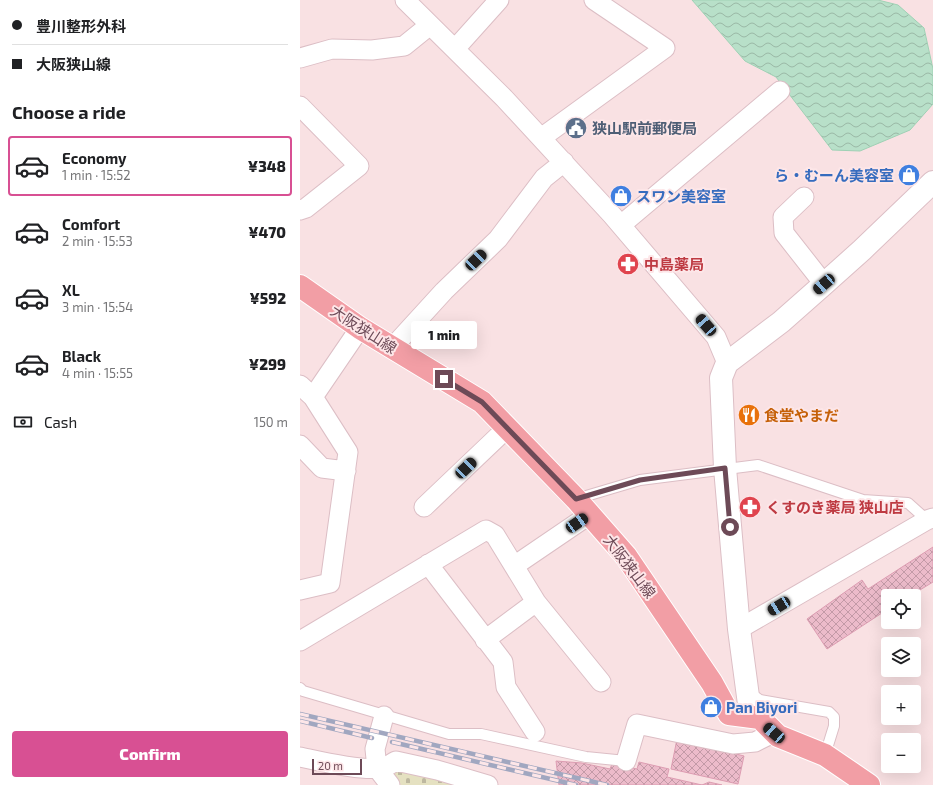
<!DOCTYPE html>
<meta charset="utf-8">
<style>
:root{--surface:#fff;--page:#f2f2f2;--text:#202124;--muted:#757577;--line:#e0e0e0;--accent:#d85093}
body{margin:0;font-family:"Exo 2","Noto Sans JP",sans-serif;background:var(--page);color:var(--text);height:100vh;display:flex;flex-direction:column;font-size:15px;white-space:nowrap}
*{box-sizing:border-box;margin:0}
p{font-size:13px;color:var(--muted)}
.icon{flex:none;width:22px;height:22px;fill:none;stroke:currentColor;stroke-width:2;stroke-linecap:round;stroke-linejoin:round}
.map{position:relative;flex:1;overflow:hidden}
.side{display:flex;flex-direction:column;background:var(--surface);width:300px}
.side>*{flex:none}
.banner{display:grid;align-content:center;height:88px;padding:0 12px;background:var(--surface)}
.tools{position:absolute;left:581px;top:589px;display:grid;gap:8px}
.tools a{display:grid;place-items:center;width:40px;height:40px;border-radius:4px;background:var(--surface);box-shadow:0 4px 16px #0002;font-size:20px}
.scale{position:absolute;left:12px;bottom:10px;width:50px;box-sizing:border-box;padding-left:4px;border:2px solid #6d4a57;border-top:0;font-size:11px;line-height:14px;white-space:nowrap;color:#6d4a57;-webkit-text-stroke:3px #fde6e8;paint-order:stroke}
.end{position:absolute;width:18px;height:18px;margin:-9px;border:5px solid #6d4a57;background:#fff;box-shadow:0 0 0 2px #fff}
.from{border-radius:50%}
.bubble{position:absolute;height:28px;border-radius:4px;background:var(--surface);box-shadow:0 4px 16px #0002;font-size:13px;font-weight:800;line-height:28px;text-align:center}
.car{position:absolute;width:12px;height:24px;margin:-12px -6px;border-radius:5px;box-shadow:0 0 3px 1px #0007;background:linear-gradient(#222 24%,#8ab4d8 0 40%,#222 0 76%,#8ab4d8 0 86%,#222 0)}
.banner b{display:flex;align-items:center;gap:14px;height:38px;font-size:15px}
.banner b+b{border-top:1px solid var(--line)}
.banner i{width:10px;height:10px;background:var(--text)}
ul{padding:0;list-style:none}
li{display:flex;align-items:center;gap:12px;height:60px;margin:0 8px 6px;padding:0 4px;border:2px solid transparent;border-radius:4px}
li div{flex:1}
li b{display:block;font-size:15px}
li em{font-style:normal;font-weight:800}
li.selected{border-color:var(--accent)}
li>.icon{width:36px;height:36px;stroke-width:1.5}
h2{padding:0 12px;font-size:18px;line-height:48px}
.pay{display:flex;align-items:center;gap:10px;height:44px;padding:0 12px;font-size:15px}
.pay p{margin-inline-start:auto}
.cta{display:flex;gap:8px;margin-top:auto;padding:8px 12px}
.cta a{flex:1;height:46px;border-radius:4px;background:var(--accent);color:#fff;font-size:16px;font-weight:800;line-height:46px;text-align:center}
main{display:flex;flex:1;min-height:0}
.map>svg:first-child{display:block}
.cemetery{fill:url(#cemetery-stones)}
.water{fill:url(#water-waves);stroke:#9fd1b5}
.building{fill:url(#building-cross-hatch);stroke:#dd9db2}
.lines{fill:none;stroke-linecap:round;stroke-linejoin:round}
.service-casing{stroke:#dcbec5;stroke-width:12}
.minor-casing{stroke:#dcbec5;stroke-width:21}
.tertiary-casing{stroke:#dcbec5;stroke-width:24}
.primary-casing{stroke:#fff;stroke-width:24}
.service{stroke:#fff;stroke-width:10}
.minor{stroke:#fff;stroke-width:19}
.tertiary{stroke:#fff;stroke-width:22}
.primary{stroke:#f29ea5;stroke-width:22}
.rail-casing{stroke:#a1a7c0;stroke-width:4.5}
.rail{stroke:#fde6e8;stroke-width:3;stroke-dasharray:9;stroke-linecap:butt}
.route{stroke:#6d4a57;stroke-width:5}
.labels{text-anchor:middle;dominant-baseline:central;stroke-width:4;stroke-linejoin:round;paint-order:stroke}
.service-label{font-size:15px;font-weight:bold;fill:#4e5e75;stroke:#fde6e8;text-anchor:start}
.shop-label{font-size:15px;font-weight:bold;fill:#366cbe;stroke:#fde6e8;text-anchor:start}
.health-label{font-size:15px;font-weight:bold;fill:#be3a42;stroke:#fde6e8;text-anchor:start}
.street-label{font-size:15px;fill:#6d4a57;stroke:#fde6e8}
.food-label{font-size:15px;font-weight:bold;fill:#c56008;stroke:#fde6e8;text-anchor:start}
</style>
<main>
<section class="side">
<div class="banner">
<b><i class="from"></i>豊川整形外科</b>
<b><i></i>大阪狭山線</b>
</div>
<h2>Choose a ride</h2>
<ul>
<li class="selected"><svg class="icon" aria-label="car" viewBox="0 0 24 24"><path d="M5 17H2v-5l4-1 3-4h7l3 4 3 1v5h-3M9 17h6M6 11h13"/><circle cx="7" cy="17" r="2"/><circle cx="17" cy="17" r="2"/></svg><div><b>Economy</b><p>1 min · 15:52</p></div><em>¥348</em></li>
<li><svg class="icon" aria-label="car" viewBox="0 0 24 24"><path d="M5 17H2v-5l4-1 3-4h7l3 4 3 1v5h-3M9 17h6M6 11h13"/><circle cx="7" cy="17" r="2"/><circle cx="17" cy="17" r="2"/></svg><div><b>Comfort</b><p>2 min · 15:53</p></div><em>¥470</em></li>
<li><svg class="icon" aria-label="car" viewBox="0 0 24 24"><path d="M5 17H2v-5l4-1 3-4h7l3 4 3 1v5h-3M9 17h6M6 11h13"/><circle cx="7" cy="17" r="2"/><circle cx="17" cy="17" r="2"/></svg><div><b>XL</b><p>3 min · 15:54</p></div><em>¥592</em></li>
<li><svg class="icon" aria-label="car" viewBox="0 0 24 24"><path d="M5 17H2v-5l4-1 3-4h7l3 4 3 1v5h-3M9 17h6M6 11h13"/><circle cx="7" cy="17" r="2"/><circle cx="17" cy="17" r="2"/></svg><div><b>Black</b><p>4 min · 15:55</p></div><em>¥299</em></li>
</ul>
<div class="pay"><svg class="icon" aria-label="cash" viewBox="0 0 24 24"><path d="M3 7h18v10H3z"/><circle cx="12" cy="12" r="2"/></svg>Cash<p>150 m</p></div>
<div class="cta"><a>Confirm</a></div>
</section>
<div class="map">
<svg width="633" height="785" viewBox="0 0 633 785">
<defs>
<pattern id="cemetery-stones" width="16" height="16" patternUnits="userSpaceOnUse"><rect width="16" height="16" fill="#e5e1c1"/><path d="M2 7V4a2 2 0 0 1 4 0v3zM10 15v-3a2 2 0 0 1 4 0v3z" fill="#beb8a0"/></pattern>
<pattern id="water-waves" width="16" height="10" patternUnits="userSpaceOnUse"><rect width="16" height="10" fill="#b8e0c9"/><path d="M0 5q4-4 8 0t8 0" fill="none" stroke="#9ab8a6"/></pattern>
<pattern id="building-cross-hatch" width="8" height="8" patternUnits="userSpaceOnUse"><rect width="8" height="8" fill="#ecbbca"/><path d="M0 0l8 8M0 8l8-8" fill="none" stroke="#c39aa7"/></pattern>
</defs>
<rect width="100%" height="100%" fill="#f9e1e3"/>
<path class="cemetery" d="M84 767 137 770 153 785H101Z"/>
<path class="water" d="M392 0H578L598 5 624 28 633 69V104L610 130 560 151 532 150 476 77 445 61Z"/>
<path class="building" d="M633 547V582L610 596H588V609L527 649 507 619 562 580 568 589Z
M377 739 444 756 438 784 371 769Z
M256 761 282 763 310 769 312 764 337 769 339 762 369 769 367 777 402 785 409 782 422 785H259Z"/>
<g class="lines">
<g class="service-casing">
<path id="service" d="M276 499 340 480 458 465 563 500 608 503 627 520
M0 688 3 691 149 734H181L286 757 326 761
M449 692 460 700 529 712 534 717V726L525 755"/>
</g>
<g class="minor-casing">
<path id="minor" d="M105 0 204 98 312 215 416 337 427 363
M155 49 199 0
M0 58 32 49 72 50 104 46 130 25
M0 106 59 166 6 208 0 210
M241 138 365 48 294 0
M504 197 483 217 484 233 524 284
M321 225 480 91
M92 348 144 291 198 239 244 178 264 162
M0 385 13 397
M0 445 22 468 46 471
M124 507 207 428
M128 564 203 662 206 687 235 732
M214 566 289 515
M0 590 30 583 48 452 13 397 60 328
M439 629 627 520 633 518
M185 640 236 602
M0 641 186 530 195 535 236 602 301 682
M84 716 75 749 77 768 90 785
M0 757C19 761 67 773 85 767 88 766 92 763 96 761L137 770 188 785
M326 761 337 724 433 744 455 742 473 733"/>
</g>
<g class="tertiary-casing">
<path id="tertiary" d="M460 718 449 704 439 629 425 468 421 378 427 363 481 322 524 284 562 250 633 182"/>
</g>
<g class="primary-casing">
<path id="primary" d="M0 286 60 328 182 402 276 499 326 556 412 683 429 714 460 718 478 736 525 755 569 785"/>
</g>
<use href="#service" class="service"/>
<use href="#minor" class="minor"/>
<use href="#tertiary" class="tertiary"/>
<use href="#primary" class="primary"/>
<g class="rail-casing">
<path id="rail" d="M0 714 307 785
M0 721 72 738
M92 742 276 785"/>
</g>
<use href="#rail" class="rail"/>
</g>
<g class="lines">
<path class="route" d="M144 379 182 402 276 499 340 480 425 468 430 527"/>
</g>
<defs>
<g id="civic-disc" transform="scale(1.15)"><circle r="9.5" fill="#5c6f8a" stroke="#fde6e8"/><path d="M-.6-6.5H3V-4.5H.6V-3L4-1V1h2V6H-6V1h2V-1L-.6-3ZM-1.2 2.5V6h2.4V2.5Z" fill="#fff"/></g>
<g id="shop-disc" transform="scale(1.15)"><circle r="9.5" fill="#3f7fe0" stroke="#fde6e8"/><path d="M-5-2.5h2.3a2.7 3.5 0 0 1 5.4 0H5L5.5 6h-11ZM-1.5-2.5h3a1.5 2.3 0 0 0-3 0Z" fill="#fff"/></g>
<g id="pharmacy-disc" transform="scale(1.15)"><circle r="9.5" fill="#e0444e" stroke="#fde6e8"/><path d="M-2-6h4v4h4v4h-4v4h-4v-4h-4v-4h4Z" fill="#fff"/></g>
<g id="restaurant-disc" transform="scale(1.15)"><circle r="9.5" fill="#e8710a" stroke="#fde6e8"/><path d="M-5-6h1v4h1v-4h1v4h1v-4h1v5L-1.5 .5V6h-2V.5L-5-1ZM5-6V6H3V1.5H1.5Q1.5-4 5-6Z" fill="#fff"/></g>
</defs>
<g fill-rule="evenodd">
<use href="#civic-disc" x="276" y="128"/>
<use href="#shop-disc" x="609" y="175"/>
<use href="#shop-disc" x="321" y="196"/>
<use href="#pharmacy-disc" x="328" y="264"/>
<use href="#restaurant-disc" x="449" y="415"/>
<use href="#pharmacy-disc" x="450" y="507"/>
<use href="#shop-disc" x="411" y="707"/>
</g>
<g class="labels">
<g class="service-label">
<text x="292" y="128">狭山駅前郵便局</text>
</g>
<g class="shop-label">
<text x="594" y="175" text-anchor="end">ら・むーん美容室</text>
<text x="336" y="196">スワン美容室</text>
<text x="426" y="707">Pan Biyori</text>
</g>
<g class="health-label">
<text x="344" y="264">中島薬局</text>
<text x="466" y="507">くすのき薬局 狭山店</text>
</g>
<g class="street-label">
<text transform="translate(64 329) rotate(33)">大阪狭山線</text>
<text transform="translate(330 566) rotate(53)">大阪狭山線</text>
</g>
<g class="food-label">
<text x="464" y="415">食堂やまだ</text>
</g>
</g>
</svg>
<div class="tools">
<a><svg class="icon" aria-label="locate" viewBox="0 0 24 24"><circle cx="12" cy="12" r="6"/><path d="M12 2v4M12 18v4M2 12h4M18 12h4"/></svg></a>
<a><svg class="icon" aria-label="layers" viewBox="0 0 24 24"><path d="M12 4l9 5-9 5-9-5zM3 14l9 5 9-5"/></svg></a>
<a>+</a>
<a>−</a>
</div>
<div class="scale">20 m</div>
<i class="end from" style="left:430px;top:527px"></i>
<i class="end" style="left:144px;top:379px"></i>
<div class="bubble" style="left:111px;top:321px;width:66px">1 min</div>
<i class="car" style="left:176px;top:260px;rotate:46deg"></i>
<i class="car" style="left:524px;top:284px;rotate:229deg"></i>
<i class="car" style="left:406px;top:325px;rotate:319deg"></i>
<i class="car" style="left:166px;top:468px;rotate:46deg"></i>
<i class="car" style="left:277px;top:523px;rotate:56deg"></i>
<i class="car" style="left:479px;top:606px;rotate:239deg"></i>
<i class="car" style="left:474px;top:733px;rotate:311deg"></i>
</div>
</main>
